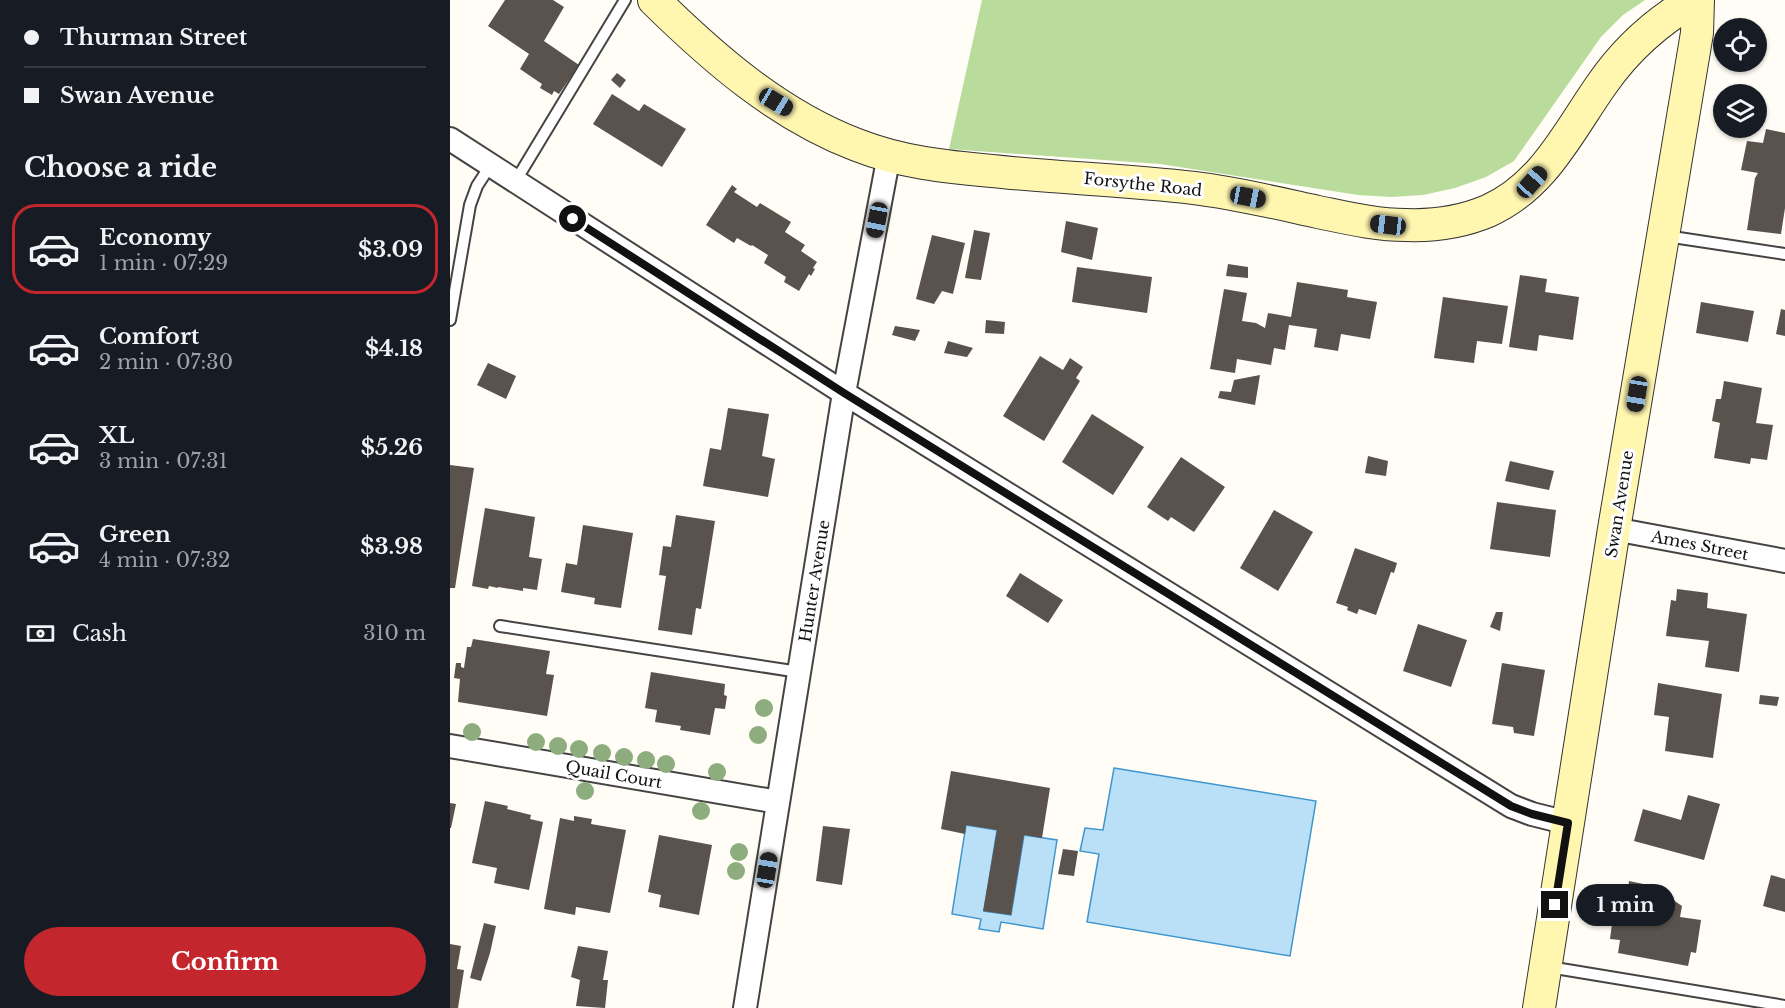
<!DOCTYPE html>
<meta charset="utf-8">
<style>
:root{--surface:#171b24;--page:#242831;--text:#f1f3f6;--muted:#9ea1a6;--line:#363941;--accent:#c4262e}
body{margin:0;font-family:"Libre Baskerville",serif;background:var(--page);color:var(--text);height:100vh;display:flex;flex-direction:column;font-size:22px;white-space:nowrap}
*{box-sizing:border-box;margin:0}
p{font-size:20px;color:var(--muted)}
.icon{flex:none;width:33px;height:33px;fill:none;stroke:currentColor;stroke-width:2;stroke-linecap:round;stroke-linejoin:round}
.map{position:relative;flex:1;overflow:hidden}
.panel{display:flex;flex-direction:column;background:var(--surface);width:450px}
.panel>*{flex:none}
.top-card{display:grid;align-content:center;height:132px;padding:0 24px;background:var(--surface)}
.tools{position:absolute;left:1263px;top:18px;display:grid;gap:12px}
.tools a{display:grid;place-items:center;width:54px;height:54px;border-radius:50%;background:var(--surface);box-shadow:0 2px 4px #0004;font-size:30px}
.end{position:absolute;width:27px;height:27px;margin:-14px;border:8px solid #111;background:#fff;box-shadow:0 0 0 3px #fff}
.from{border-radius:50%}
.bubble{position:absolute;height:42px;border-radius:21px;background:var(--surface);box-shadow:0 2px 4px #0004;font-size:20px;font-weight:700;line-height:42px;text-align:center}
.car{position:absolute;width:18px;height:36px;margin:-18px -9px;border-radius:8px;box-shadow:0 0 4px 2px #0007;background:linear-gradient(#222 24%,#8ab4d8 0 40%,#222 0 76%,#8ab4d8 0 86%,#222 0)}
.top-card b{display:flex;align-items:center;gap:21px;height:57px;font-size:22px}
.top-card b+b{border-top:2px solid var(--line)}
.top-card i{width:15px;height:15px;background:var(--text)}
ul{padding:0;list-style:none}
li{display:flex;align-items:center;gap:18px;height:90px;margin:0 12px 9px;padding:0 12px;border:3px solid transparent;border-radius:24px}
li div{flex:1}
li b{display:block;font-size:22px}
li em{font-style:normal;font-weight:700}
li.on{border-color:var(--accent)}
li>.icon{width:54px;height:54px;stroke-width:1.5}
h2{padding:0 24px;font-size:27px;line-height:72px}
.pay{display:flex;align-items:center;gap:15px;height:66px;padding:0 24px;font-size:22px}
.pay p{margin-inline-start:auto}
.button{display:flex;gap:12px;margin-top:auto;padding:12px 24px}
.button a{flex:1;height:69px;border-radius:36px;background:var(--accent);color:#fff;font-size:24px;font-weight:700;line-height:69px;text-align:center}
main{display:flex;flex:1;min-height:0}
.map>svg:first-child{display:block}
.forest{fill:#b9dc9c}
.water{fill:#b9e0f7;stroke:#3f96cf;stroke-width:1.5}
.building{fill:#5a524d}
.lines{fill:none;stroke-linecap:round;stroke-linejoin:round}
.lane-casing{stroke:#444;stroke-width:14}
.street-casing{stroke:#444;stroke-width:26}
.secondary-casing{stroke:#333;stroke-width:34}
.lane{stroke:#fff;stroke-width:10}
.street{stroke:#fff;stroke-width:22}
.secondary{stroke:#fff6b0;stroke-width:32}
.tree{fill:#8dad7f}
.route{stroke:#111;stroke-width:8}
.labels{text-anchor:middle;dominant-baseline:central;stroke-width:6;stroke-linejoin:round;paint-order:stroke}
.street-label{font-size:16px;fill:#111;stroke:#fff}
</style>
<main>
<section class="panel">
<div class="top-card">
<b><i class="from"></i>Thurman Street</b>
<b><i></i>Swan Avenue</b>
</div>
<h2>Choose a ride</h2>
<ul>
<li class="on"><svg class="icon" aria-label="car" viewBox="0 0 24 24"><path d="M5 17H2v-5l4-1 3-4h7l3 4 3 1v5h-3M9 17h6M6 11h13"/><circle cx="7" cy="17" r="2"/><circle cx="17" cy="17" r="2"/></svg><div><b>Economy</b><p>1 min · 07:29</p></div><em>$3.09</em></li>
<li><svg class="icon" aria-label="car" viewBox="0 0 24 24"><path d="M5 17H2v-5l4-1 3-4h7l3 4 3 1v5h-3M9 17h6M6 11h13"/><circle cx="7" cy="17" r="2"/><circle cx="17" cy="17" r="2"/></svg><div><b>Comfort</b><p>2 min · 07:30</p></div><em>$4.18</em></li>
<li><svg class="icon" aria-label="car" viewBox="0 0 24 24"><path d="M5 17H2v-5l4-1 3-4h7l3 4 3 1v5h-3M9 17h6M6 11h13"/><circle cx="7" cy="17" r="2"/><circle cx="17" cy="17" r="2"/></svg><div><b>XL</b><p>3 min · 07:31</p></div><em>$5.26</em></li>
<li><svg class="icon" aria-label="car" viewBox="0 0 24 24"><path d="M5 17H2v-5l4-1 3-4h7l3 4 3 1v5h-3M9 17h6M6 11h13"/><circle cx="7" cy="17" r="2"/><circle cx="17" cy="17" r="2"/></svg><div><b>Green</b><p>4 min · 07:32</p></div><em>$3.98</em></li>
</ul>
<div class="pay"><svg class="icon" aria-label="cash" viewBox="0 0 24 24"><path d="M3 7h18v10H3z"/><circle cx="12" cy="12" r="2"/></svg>Cash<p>310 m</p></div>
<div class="button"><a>Confirm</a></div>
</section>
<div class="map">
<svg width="1335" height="1008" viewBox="0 0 1335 1008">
<rect width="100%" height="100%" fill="#fffdf5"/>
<path class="forest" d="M532 0H1195L1173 15 1151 37 1064 161 1036 177 1005 188 973 195 941 197 908 195 710 164 499 149Z"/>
<path class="water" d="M664 768 866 801 840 956 637 922 649 854 630 851 635 828 653 830Z
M516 825 547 830 534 911 561 915 574 835 607 840 593 929 551 922 549 932 529 929 531 919 502 914Z"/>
<path class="building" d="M55 0H103L114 7 94 41 129 65 109 94 104 91 102 95 90 88 92 84 70 69 79 54 38 26Z
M167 73 176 80 170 88 161 80Z
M162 94 189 111 194 104 236 129 212 167 143 124Z
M1316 129 1335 133V208L1331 234 1297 230 1305 178 1308 173 1291 170 1297 141 1313 143Z
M282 185 287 189 284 192 307 207 310 203 341 222 335 232 355 245 351 251 367 262 363 268 365 269 361 276 359 274 349 291 334 282 336 277 314 263 318 255 302 245 301 246 287 238 284 243 256 225Z
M616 221 648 228 642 260 611 252Z
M524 230 540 233 531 280 515 278Z
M482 235 515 243 503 294 492 291 484 304 466 299Z
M778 264 798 267V278L776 276Z
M627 267 702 277 697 313 622 302Z
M1070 275 1097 279 1095 292 1129 297 1123 340 1089 335 1087 351 1059 347Z
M847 282 898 290 897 297 927 302 920 339 891 334 888 351 864 347 867 329 839 325 835 350 824 348 821 365 787 359 785 373 760 369 774 289 797 293 792 321 806 323 815 328 818 313 841 317Z
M993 297 1058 306 1052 344 1027 341 1024 363 984 358Z
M1251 302 1304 311 1298 342 1246 333Z
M1331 309 1335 310V336L1326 334Z
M536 320 555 322 554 334 535 333Z
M445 326 470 330 465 341 442 335Z
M498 341 523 348 517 357 494 353Z
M590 356 613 370 620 358 633 367 626 378 630 381 594 441 553 416Z
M38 363 66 376 56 399 27 385Z
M810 375 805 405 768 398 770 391 781 392 784 380Z
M1274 381 1312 388 1306 423 1323 425 1317 460 1301 458 1300 464 1264 458 1270 423 1262 421 1266 399H1271Z
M278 408 319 414 312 456 325 459 318 497 253 486 260 448 271 450Z
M642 414 694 447 663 495 612 462Z
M918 456 938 461 936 476 915 473Z
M731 457 775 487 744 532 721 517 718 521 697 507Z
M1060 461 1104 471 1099 490 1055 481Z
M0 465 24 468 5 588H0Z
M1047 502 1106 510 1100 557 1040 549Z
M35 508 85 517 79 557 92 559 87 590 73 588V591L48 587V588L39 586 38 589 22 586Z
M824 510 863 532 828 591 790 568Z
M226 515 265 521 251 609 246 608 242 635 208 630 216 576 209 575 213 546 221 547Z
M133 525 183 533 171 608 144 604 145 598 111 592 116 563 127 565Z
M905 548 947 563 944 573 941 572 926 615 909 609 907 614 897 610 898 607 886 603Z
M570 573 613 600 598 623 556 596Z
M1227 589 1258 593 1257 608 1297 614 1289 672 1255 667 1259 641 1216 636 1221 600 1226 601Z
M1046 612H1053L1050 631 1040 627Z
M968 624 1017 640 1001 687 953 671Z
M23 639 100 651 96 674 104 675 97 716 8 702 10 679 4 678 6 663H11V667L14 668 17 647H21Z
M1052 663 1095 670 1084 736 1064 733 1063 727 1042 724Z
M201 672 275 684 274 695 277 696 275 709 265 708 260 735 230 730 231 726 205 722 207 710 195 708Z
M1208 683 1272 694 1263 758 1215 751 1219 717 1204 715Z
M1310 695 1329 697 1327 706 1309 704Z
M501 771 600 788 592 838 574 835 561 915 533 911 547 830 516 825 515 834 491 829Z
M1238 795 1270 804 1254 860 1184 841 1193 809 1231 820Z
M35 801 58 806 57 809 81 815 80 819 93 822 79 890 44 883 47 868 22 863Z
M0 803 6 804 1 828H0Z
M124 816 142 819 141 824 176 830 160 913 126 907 125 915 94 909 110 818 124 821Z
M373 826 400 829 392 885 366 881Z
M209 835 262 845 249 915 209 907 211 895 198 892Z
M613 849 628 851 624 876 608 874Z
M1321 875 1335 879V912L1313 906Z
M1179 881 1203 886 1232 906 1230 917 1251 920 1246 953 1241 952 1238 966 1168 953 1170 940 1160 939 1163 916 1173 918 1174 912 1165 910 1167 898 1177 899Z
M34 923 46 926 40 953 31 981 20 978Z
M0 944 11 946 7 969 14 970 8 1008H0Z
M128 946 158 951 153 980H158L155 1008 126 1006 130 980 121 977Z"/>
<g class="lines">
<g class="lane-casing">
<path id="lane" d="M65 182 175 0
M1216 236 1335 254
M0 320 20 205 27 186 40 166
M50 626 349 672
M1099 967 1335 1006"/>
</g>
<g class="street-casing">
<path id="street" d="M0 139 394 393 1061 806 1082 814 1118 823
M1164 529 1335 561
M0 746 328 802
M295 1008 394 393 439 155"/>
</g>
<g class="secondary-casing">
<path id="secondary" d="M204 0C263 58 328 115 407 145 450 162 496 167 542 171 609 178 677 180 744 188 786 193 827 203 868 212 897 218 926 225 956 225 984 226 1012 222 1038 211 1094 186 1118 132 1152 84 1177 48 1206 22 1244 0
M1089 1008 1164 529 1247 33 1248 0"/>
</g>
<use href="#lane" class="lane"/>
<use href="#street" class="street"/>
<use href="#secondary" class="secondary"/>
</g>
<g class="tree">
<circle cx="314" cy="708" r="9"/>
<circle cx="22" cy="732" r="9"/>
<circle cx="308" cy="735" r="9"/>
<circle cx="86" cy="742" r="9"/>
<circle cx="108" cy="746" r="9"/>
<circle cx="129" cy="749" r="9"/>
<circle cx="152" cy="753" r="9"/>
<circle cx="174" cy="757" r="9"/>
<circle cx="196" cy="760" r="9"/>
<circle cx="216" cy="764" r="9"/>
<circle cx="267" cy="772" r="9"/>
<circle cx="135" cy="791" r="9"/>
<circle cx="251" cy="811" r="9"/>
<circle cx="289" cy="852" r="9"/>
<circle cx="286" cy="871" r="9"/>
</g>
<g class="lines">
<path class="route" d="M123 219 394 393 1061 806 1082 814 1118 823 1105 905"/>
</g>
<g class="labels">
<g class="street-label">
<text transform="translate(693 184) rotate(6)">Forsythe Road</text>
<text transform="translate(1169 504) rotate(-81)">Swan Avenue</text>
<text transform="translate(1250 545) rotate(11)">Ames Street</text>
<text transform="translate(364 581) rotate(-81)">Hunter Avenue</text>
<text transform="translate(164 774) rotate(10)">Quail Court</text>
</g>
</g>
</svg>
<div class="tools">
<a><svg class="icon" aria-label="locate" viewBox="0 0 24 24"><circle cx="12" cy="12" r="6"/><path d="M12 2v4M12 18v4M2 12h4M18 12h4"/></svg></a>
<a><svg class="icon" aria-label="layers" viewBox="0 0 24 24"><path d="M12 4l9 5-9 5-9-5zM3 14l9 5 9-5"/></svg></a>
</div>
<i class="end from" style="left:123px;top:219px"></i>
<i class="end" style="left:1105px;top:905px"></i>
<div class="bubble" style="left:1126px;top:884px;width:99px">1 min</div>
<i class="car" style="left:326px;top:102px;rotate:121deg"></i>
<i class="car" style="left:1082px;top:182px;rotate:42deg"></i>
<i class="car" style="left:798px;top:197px;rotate:101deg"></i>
<i class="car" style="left:427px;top:220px;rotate:191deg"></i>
<i class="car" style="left:938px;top:225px;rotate:277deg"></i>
<i class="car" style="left:1187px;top:394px;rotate:189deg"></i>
<i class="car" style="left:317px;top:870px;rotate:9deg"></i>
</div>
</main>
